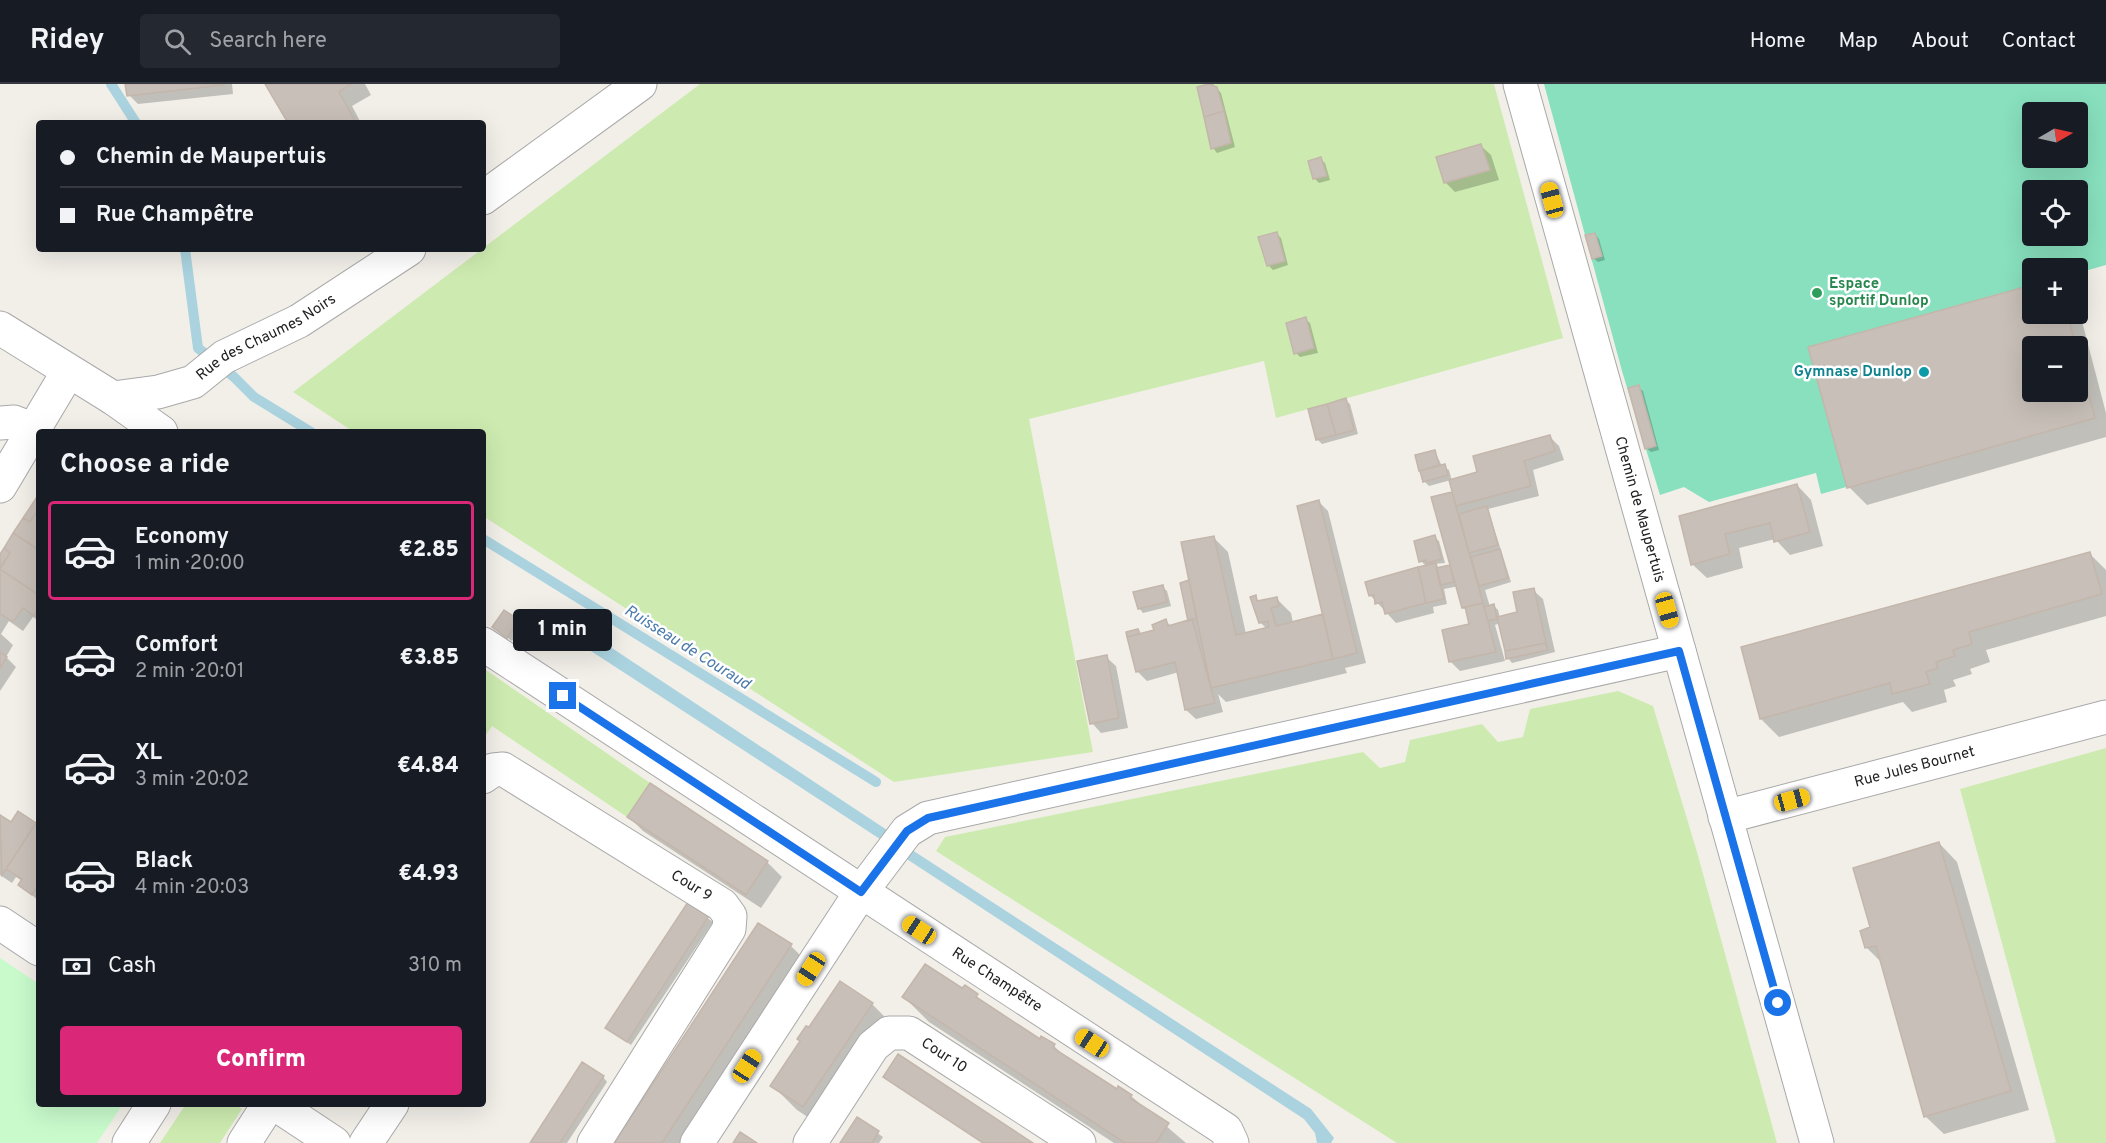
<!DOCTYPE html>
<meta charset="utf-8">
<style>
:root{--surface:#171b24;--page:#242831;--text:#f1f3f6;--muted:#9ea1a6;--line:#363941;--accent:#db2777}
body{margin:0;font-family:Overpass,sans-serif;background:var(--page);color:var(--text);height:100vh;display:flex;flex-direction:column;font-size:22px;white-space:nowrap}
*{box-sizing:border-box;margin:0}
p{font-size:20px;color:var(--muted)}
.icon{flex:none;width:33px;height:33px;fill:none;stroke:currentColor;stroke-width:2;stroke-linecap:round;stroke-linejoin:round}
.map{position:relative;flex:1;overflow:hidden}
.drawer{position:absolute;left:36px;top:345px;width:450px;height:678px;display:flex;flex-direction:column;background:var(--surface);border-radius:6px;box-shadow:0 6px 24px #0002}
.drawer>*{flex:none}
.top-card{position:absolute;left:36px;top:36px;width:450px;height:132px;border-radius:6px;box-shadow:0 6px 24px #0002;display:grid;align-content:center;height:132px;padding:0 24px;background:var(--surface)}
.needle{width:39px;rotate:81deg}
.fabs{position:absolute;left:2022px;top:18px;display:grid;gap:12px}
.fabs a{display:grid;place-items:center;width:66px;height:66px;border-radius:6px;background:var(--surface);box-shadow:0 6px 24px #0002;font-size:30px}
.end{position:absolute;width:27px;height:27px;margin:-14px;border:8px solid #1a73e8;background:#fff;box-shadow:0 0 0 3px #fff}
.from{border-radius:50%}
.bubble{position:absolute;height:42px;border-radius:6px;background:var(--surface);box-shadow:0 6px 24px #0002;font-size:20px;font-weight:800;line-height:42px;text-align:center}
.car{position:absolute;width:18px;height:36px;margin:-18px -9px;border-radius:8px;box-shadow:0 0 4px 2px #0007;background:linear-gradient(#f5c518 24%,#345 0 40%,#f5c518 0 76%,#345 0 86%,#f5c518 0)}
.top-card b{display:flex;align-items:center;gap:21px;height:57px;font-size:22px}
.top-card b+b{border-top:2px solid var(--line)}
.top-card i{width:15px;height:15px;background:var(--text)}
ul{padding:0;list-style:none}
li{display:flex;align-items:center;gap:18px;height:99px;margin:0 12px 9px;padding:0 12px;border:3px solid transparent;border-radius:6px}
li div{flex:1}
li b{display:block;font-size:22px}
li em{font-style:normal;font-weight:800}
li.selected{border-color:var(--accent)}
li>.icon{width:54px;height:54px;stroke-width:1.5}
h2{padding:0 24px;font-size:27px;line-height:72px}
.pay{display:flex;align-items:center;gap:15px;height:66px;padding:0 24px;font-size:22px}
.pay p{margin-inline-start:auto}
.cta{display:flex;gap:12px;margin-top:auto;padding:12px 24px}
.cta a{flex:1;height:69px;border-radius:6px;background:var(--accent);color:#fff;font-size:24px;font-weight:800;line-height:69px;text-align:center}
header{display:flex;align-items:center;gap:36px;box-sizing:border-box;height:84px;padding:0 30px;background:var(--surface);border-bottom:2px solid var(--line)}
header strong{font-size:28px}
nav{display:flex;gap:33px;margin-inline-start:auto;font-size:21px}
.search{width:420px;height:54px;background:var(--page);display:flex;align-items:center;gap:15px;box-sizing:border-box;padding:0 21px;border-radius:6px;color:var(--muted);font-size:22px}
.map>svg:first-child{display:block}
.grass{fill:#cdebb0}
.park{fill:#c8facc}
.pitch{fill:#88e0be;fill-rule:evenodd}
.water{fill:#aad3df}
.shadow{fill:#0003;fill-rule:evenodd}
.lines{fill:none;stroke-linecap:round;stroke-linejoin:round}
.stream{stroke:#aad3df;stroke-width:10}
.building{fill:#c7bfb8;stroke:#c4b6ab;stroke-width:1.5}
.minor-casing{stroke:#a9a9a9;stroke-width:35}
.minor{stroke:#fff;stroke-width:33}
.route{stroke:#1a73e8;stroke-width:8}
.leisure-dot{fill:#2e9e5b;stroke:#fff;stroke-width:2}
.culture-dot{fill:#0f9aa8;stroke:#fff;stroke-width:2}
.labels{text-anchor:middle;dominant-baseline:central;stroke-width:5;stroke-linejoin:round;paint-order:stroke}
.leisure-label{font-size:15px;font-weight:bold;fill:#27864d;stroke:#fff;text-anchor:start}
.street-label{font-size:15px;fill:#222;stroke:#fff}
.culture-label{font-size:15px;font-weight:bold;fill:#0d838f;stroke:#fff;text-anchor:end}
.water-label{font-size:16px;font-style:italic;fill:#4a7aab;stroke:#fff}
</style>
<header>
<strong>Ridey</strong>
<div class="search"><svg class="icon" aria-label="search" viewBox="0 0 24 24"><circle cx="10" cy="10" r="6"/><path d="M15 15l6 6"/></svg>Search here</div>
<nav><a>Home</a><a>Map</a><a>About</a><a>Contact</a></nav>
</header>
<div class="map">
<svg width="2106" height="1059" viewBox="0 0 2106 1059">
<rect width="100%" height="100%" fill="#f2efe9"/>
<path class="grass" d="M700 0H1494L1563 254 1276 334 1264 277 1029 335 1093 668 894 698 483 432V348H354L293 308Z
M483 584 650 699 627 733 492 642 483 655Z
M1618 607 1653 622 1697 768 1777 1059H1397L936 767 945 753 1363 668 1380 684 1405 678 1410 656 1482 640 1498 658 1523 653 1530 625Z
M2106 664V1059H2053L2056 1058 1960 705Z
M186 1020H234L242 1025 220 1059H160Z"/>
<path class="park" d="M0 874 39 900V1020H123L97 1059H0Z"/>
<path class="pitch" d="M1544 0H2106V181L2078 189V184H2032V230H2067L2076 262H2032V308H2078V269L2095 334 1821 410 1816 389 1709 418 1684 403 1660 411 1622 287ZM2032 28H2078V74H2032ZM2032 106H2078V152H2032Z"/>
<path class="water" d="M565 533 890 748 883 757 557 545Z
M906 762 1311 1025 1334 1054 1331 1059H1317L1315 1049 1304 1035 899 770Z"/>
<path class="shadow" d="M127 0H232L233 10 138 20 129 11Z
M267 0H365L371 11 352 22 361 39H289Z
M1213 0 1221 9 1235 63 1217 69 1213 64 1198 4Z
M1481 62 1491 71 1499 96 1455 108 1445 98Z
M1320 75 1325 79 1330 96 1319 99 1315 95Z
M1276 149 1281 154 1288 181 1273 186 1268 181Z
M1595 150 1599 155 1605 176 1598 178 1593 174Z
M2032 202V230H2078V222L2106 329V353L1867 421 1849 403 1810 264ZM2032 262H2078V308H2032Z
M1305 235 1310 239 1318 269 1300 273 1296 269Z
M1638 303 1643 307 1659 366 1651 368 1646 364Z
M1345 316 1350 320 1358 350 1322 360 1318 356 1310 326Z
M1549 352 1559 362 1564 376 1533 386 1539 412 1488 425 1511 498 1485 506 1490 523 1494 522 1498 526 1500 534 1519 529 1533 506 1543 515 1555 568 1512 579 1508 574 1500 539 1495 541 1505 577 1460 587 1450 577 1471 541 1459 502 1444 505 1447 520 1433 523 1434 529 1396 539 1371 512 1367 499 1427 483 1421 477 1434 453 1439 457 1445 479 1434 480 1439 485 1450 483 1455 488 1433 414 1454 409 1451 396 1429 402 1425 398 1417 372 1435 368 1442 382 1449 386 1452 397 1479 389Z
M1797 401 1811 416 1823 462 1790 471 1775 455 1739 464 1743 484 1707 494 1692 480 1680 433Z
M39 413V537L33 533 23 547 9 537 1 550 13 561 6 573 16 583 0 607V472Z
M1319 418 1328 427 1366 579 1345 584 1347 589 1226 618 1218 610 1223 628 1196 635 1186 626 1179 588 1147 597 1137 587 1138 546 1142 551 1156 547 1154 541 1165 536 1172 543 1191 537V497L1214 454 1228 468 1246 550 1267 545 1260 538 1255 513 1260 518 1276 514 1291 529 1293 539 1324 531Z
M2090 470 2106 486V532L1986 566 1990 578 1970 585 1972 590 1953 596 1956 602 1944 606 1947 618 1912 628 1903 618 1779 653 1761 635Z
M1162 503 1167 507 1171 522 1143 529 1139 524Z
M518 537 522 542 512 557 498 547Z
M1106 573 1116 582 1128 644 1101 649 1092 639Z
M650 701 767 778 782 793 761 824 643 747 629 733Z
M19 729 39 743V817L20 801 22 797 16 793 12 799 0 791V733L12 740Z
M1939 759 1957 778 2029 1026 1944 1050 1925 1032 1883 880 1866 863 1872 844Z
M688 820 713 838 631 961 612 948Z
M791 862 815 886 702 1059H616Z
M965 903 991 925 1040 957 1054 962 1068 976 1117 1007 1131 1012 1186 1059H1114L929 938 904 913 963 906Z
M872 920 896 944 829 1047 797 1026 772 1001 810 945Z
M603 993 607 998 567 1059H531Z
M857 1035 883 1053 879 1059H842Z"/>
<g class="lines">
<path class="stream" d="M111 0 136 39
M185 165 198 264 234 293 254 313 311 348
M483 455 876 698"/>
</g>
<path class="building" d="M125 0H224V1L127 12Z
M265 0H351L339 8 356 39H288Z
M1208 0 1217 3 1224 27 1204 33 1197 3Z
M1224 27 1231 59 1211 65 1204 33Z
M1481 60 1490 86 1444 99 1436 73Z
M1321 73 1327 92 1313 95 1308 77Z
M1277 148 1285 177 1267 182 1258 153Z
M1595 149 1602 172 1592 175 1585 151Z
M2032 201V230H2067L2076 262H2032V308H2078V269L2095 334 1847 404 1808 263Z
M1306 233 1314 264 1294 270 1286 239Z
M1639 301 1656 362 1645 365 1628 304Z
M1346 314 1354 346 1336 351 1327 320Z
M1327 320 1336 351 1316 356 1308 325Z
M1550 351 1555 367 1524 377 1531 402 1456 422 1449 396 1477 388 1473 372Z
M1435 366 1439 381 1419 387 1415 371Z
M1445 380 1448 391 1423 398 1420 387Z
M1797 400 1810 448 1774 458 1770 439 1725 450 1730 470 1691 481 1679 432Z
M1452 408 1483 519 1462 524 1431 413Z
M39 410V424L30 438 23 434Z
M1319 416 1357 569 1333 575 1297 422Z
M1487 422 1498 461 1469 469 1459 430Z
M39 424V466L13 449 23 434 30 438Z
M13 449 39 466V511L0 485 10 469 4 464Z
M1435 451 1442 475 1427 479 1426 476 1419 478 1414 457Z
M1214 452 1236 551 1269 543 1268 537 1259 539 1250 513 1256 511 1257 517 1277 513 1279 522 1271 524 1276 542 1323 530 1333 575 1211 604 1181 458Z
M4 464 10 469 0 483V470Z
M1500 465 1508 494 1479 502 1471 473Z
M2090 468 2102 510 1969 548 1972 560 1953 566 1955 572 1936 578 1938 584 1926 588 1930 600 1892 610 1890 599 1760 635 1741 563Z
M1436 479 1444 515 1426 519 1418 483Z
M1450 481 1454 498 1440 501 1436 484Z
M1418 483 1426 519 1385 530 1382 518 1375 520 1374 511 1369 512 1365 498Z
M0 485 39 511V524L34 532 23 524 13 538 0 530Z
M1189 496 1197 534 1188 537 1180 499Z
M1163 501 1167 518 1138 525 1133 508Z
M1534 504 1546 559 1505 567 1497 533 1517 528 1513 508Z
M1483 519 1496 568 1449 578 1442 546 1469 540 1465 523Z
M1494 520 1497 535 1488 537 1484 523Z
M504 526 519 536 507 554 492 543Z
M1166 535 1168 542 1192 535 1215 619 1185 626 1175 578 1136 588 1127 553 1154 546 1152 541Z
M1138 545 1140 550 1127 553 1126 548Z
M1546 559 1548 566 1506 575 1505 567Z
M0 568 7 573 0 584Z
M1107 571 1119 634 1090 640 1077 577Z
M650 699 768 777 746 811 627 733Z
M18 727 36 739 2 791 0 731 11 738Z
M36 739 39 741V800L32 811 18 801 22 795 6 785Z
M1939 758 2011 1007 1924 1033 1876 862 1865 864 1860 847 1870 843 1853 784Z
M688 818 709 832 627 958 605 944Z
M758 839 792 860 662 1059H614Z
M925 880 962 904 965 901 978 910 976 913 1040 955 1041 952 1055 960 1053 964 1117 1005 1118 1002 1132 1011 1130 1014 1169 1039 1156 1059H1125L902 913Z
M840 897 873 919 803 1023 770 1002 800 957 797 955 806 942 809 943Z
M898 970 1033 1059H983L883 993Z
M582 978 604 992 560 1059H530Z
M857 1033 879 1047 872 1059H840Z
M740 1048 757 1059H733Z"/>
<g class="lines">
<g class="minor-casing">
<g id="minor">
<path id="s1" d="M1520 0 1817 1059"/>
<path d="M483 114 640 0"/>
<path d="M0 244 113 314 161 348"/>
<path id="s2" d="M113 314 158 308 193 298 224 273 299 237 409 165"/>
<path d="M0 339 14 338 34 346"/>
<path d="M0 402 68 288"/>
<path id="s3" d="M483 560 1226 1046 1232 1059"/>
<path id="s4" d="M483 693 493 686 503 685 722 821 730 832 729 845 594 1059"/>
<path id="s5" d="M1725 733 2106 633"/>
<path d="M0 839 39 865"/>
<path d="M275 1020 334 1059"/>
<path d="M129 1059 154 1020"/>
<path d="M244 1059 269 1020"/>
<path d="M366 1059 392 1020"/>
<path d="M697 1059 861 808 907 747 928 734 1679 567"/>
<path id="s6" d="M810 1059 873 962 889 949H909L1079 1059"/>
</g>
</g>
<use href="#minor" class="minor"/>
</g>
<g class="lines">
<path class="route" d="M563 612 861 808 907 747 928 734 1679 567 1778 919"/>
</g>
<circle class="leisure-dot" cx="1817" cy="209" r="6"/>
<circle class="culture-dot" cx="1924" cy="288" r="6"/>
<g class="labels">
<g class="leisure-label">
<text x="1829" y="200">Espace<tspan x="1829" dy="17">sportif Dunlop</tspan></text>
</g>
<g class="street-label">
<text stroke="none"><textPath href="#s2" startOffset="168">Rue des Chaumes Noirs</textPath></text>
<text stroke="none"><textPath href="#s1" startOffset="442">Chemin de Maupertuis</textPath></text>
<text stroke="none"><textPath href="#s5" startOffset="196">Rue Jules Bournet</textPath></text>
<text stroke="none"><textPath href="#s4" startOffset="244">Cour 9</textPath></text>
<text stroke="none"><textPath href="#s3" startOffset="614">Rue Champêtre</textPath></text>
<text stroke="none"><textPath href="#s6" startOffset="198">Cour 10</textPath></text>
</g>
<g class="culture-label">
<text x="1912" y="288">Gymnase Dunlop</text>
</g>
<g class="water-label">
<text transform="translate(687 564) rotate(32)">Ruisseau de Couraud</text>
</g>
</g>
</svg>
<div class="fabs">
<a><svg class="needle" viewBox="-14 -14 28 28"><path d="M0-13l5 13h-10z" fill="#e53935"/><path d="M0 13l5-13h-10z" fill="#9ea1a6"/></svg></a>
<a><svg class="icon" aria-label="locate" viewBox="0 0 24 24"><circle cx="12" cy="12" r="6"/><path d="M12 2v4M12 18v4M2 12h4M18 12h4"/></svg></a>
<a>+</a>
<a>−</a>
</div>
<i class="end from" style="left:1778px;top:919px"></i>
<i class="end" style="left:563px;top:612px"></i>
<div class="bubble" style="left:513px;top:525px;width:99px">1 min</div>
<i class="car" style="left:1552px;top:116px;rotate:345deg"></i>
<i class="car" style="left:1667px;top:526px;rotate:164deg"></i>
<i class="car" style="left:1792px;top:716px;rotate:75deg"></i>
<i class="car" style="left:919px;top:846px;rotate:303deg"></i>
<i class="car" style="left:811px;top:885px;rotate:213deg"></i>
<i class="car" style="left:1092px;top:959px;rotate:303deg"></i>
<i class="car" style="left:747px;top:982px;rotate:33deg"></i>
<div class="top-card">
<b><i class="from"></i>Chemin de Maupertuis</b>
<b><i></i>Rue Champêtre</b>
</div>
<section class="drawer">
<h2>Choose a ride</h2>
<ul>
<li class="selected"><svg class="icon" aria-label="car" viewBox="0 0 24 24"><path d="M5 17H2v-5l4-1 3-4h7l3 4 3 1v5h-3M9 17h6M6 11h13"/><circle cx="7" cy="17" r="2"/><circle cx="17" cy="17" r="2"/></svg><div><b>Economy</b><p>1 min · 20:00</p></div><em>€2.85</em></li>
<li><svg class="icon" aria-label="car" viewBox="0 0 24 24"><path d="M5 17H2v-5l4-1 3-4h7l3 4 3 1v5h-3M9 17h6M6 11h13"/><circle cx="7" cy="17" r="2"/><circle cx="17" cy="17" r="2"/></svg><div><b>Comfort</b><p>2 min · 20:01</p></div><em>€3.85</em></li>
<li><svg class="icon" aria-label="car" viewBox="0 0 24 24"><path d="M5 17H2v-5l4-1 3-4h7l3 4 3 1v5h-3M9 17h6M6 11h13"/><circle cx="7" cy="17" r="2"/><circle cx="17" cy="17" r="2"/></svg><div><b>XL</b><p>3 min · 20:02</p></div><em>€4.84</em></li>
<li><svg class="icon" aria-label="car" viewBox="0 0 24 24"><path d="M5 17H2v-5l4-1 3-4h7l3 4 3 1v5h-3M9 17h6M6 11h13"/><circle cx="7" cy="17" r="2"/><circle cx="17" cy="17" r="2"/></svg><div><b>Black</b><p>4 min · 20:03</p></div><em>€4.93</em></li>
</ul>
<div class="pay"><svg class="icon" aria-label="cash" viewBox="0 0 24 24"><path d="M3 7h18v10H3z"/><circle cx="12" cy="12" r="2"/></svg>Cash<p>310 m</p></div>
<div class="cta"><a>Confirm</a></div>
</section>
</div>
